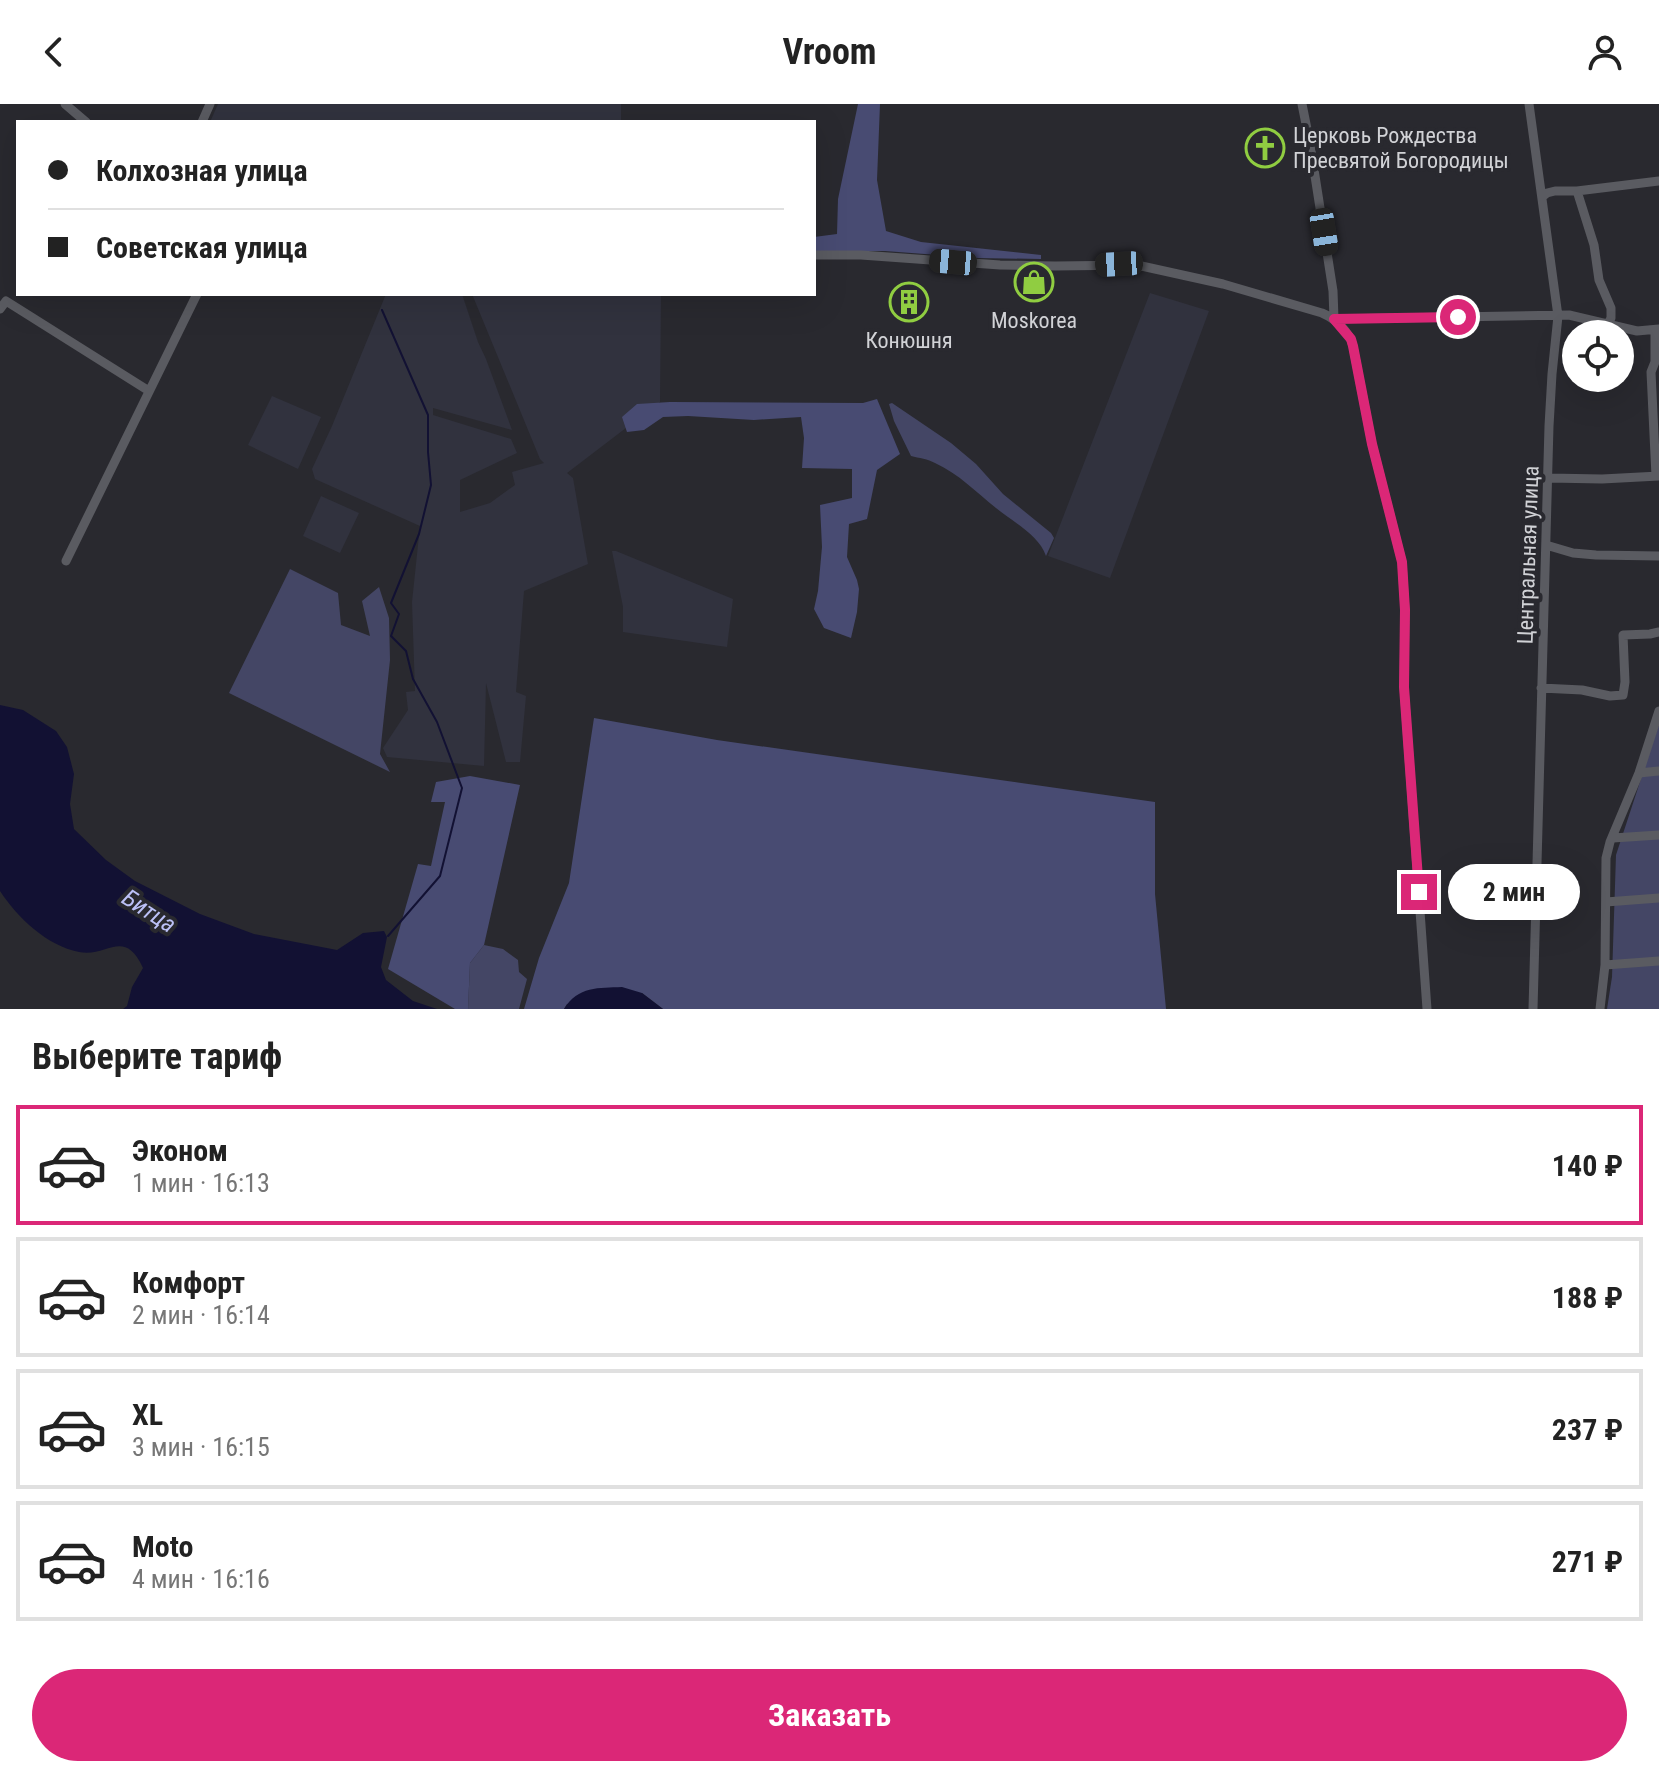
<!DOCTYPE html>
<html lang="ru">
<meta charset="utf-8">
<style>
:root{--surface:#fff;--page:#f2f2f2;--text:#222;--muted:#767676;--line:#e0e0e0;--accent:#db2777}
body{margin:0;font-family:"Roboto Condensed",sans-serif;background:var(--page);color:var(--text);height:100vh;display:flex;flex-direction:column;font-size:30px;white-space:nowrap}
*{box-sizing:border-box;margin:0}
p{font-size:26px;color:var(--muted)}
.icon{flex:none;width:44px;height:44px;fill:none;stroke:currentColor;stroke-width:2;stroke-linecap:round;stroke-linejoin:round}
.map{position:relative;height:905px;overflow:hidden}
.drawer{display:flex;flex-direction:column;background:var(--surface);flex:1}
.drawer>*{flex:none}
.top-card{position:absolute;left:16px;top:16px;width:800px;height:176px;border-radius:0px;box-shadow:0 8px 32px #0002;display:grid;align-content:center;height:176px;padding:0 32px;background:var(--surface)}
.controls{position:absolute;left:1562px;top:216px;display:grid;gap:16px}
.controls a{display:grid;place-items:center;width:72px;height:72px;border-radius:50%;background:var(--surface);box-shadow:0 8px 32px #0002;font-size:40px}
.end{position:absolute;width:36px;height:36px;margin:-18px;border:10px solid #db2777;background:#fff;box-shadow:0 0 0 4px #fff}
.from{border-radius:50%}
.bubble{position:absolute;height:56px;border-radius:28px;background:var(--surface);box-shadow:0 8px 32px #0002;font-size:26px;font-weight:700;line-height:56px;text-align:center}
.car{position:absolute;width:24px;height:48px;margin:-24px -12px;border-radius:10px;box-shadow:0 0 6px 2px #0007;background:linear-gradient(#222 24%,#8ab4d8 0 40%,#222 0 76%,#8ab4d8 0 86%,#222 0)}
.top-card b{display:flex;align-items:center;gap:28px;height:76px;font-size:30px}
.top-card b+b{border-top:2px solid var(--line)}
.top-card i{width:20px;height:20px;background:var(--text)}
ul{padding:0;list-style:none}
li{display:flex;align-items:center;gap:24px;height:120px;margin:0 16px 12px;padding:0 16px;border:4px solid var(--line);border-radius:0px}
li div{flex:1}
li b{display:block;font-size:30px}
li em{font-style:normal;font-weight:700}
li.active{border-color:var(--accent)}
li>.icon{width:72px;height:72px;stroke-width:1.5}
h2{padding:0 32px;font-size:36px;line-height:96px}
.cta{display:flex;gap:16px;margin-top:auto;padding:16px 32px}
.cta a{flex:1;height:92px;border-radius:48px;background:var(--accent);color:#fff;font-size:32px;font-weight:700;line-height:92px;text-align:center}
header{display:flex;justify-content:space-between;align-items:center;height:104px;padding:0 32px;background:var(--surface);font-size:36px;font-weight:700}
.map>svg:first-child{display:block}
.built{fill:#31323e}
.green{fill:#444665}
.forest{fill:#484b72}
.water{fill:#121133}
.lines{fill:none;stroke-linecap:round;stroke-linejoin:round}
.stream{stroke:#121133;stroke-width:2}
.minor{stroke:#5a5b61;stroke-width:9}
.route{stroke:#db2777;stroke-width:10}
.labels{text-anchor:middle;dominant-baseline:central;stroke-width:8;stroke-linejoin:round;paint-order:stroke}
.poi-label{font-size:22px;fill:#d1d2d6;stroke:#29292f}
.street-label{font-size:22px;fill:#d1d2d6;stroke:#29292f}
.water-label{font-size:24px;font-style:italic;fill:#bcc1f7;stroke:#29292f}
</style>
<header><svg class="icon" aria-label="back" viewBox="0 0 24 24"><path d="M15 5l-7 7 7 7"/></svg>Vroom<svg class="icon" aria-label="person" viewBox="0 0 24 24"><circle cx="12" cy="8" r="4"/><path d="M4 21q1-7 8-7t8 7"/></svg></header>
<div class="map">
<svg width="1659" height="905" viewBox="0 0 1659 905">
<rect width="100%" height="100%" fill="#29292f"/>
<path class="built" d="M218 0H621V18H210Z
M1150 189 1209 207 1110 474 1048 452Z
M386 190H462L478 238 486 255 512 326 433 304V311L511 335 517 349 460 376V408L490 399 515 381 512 368 544 359 540 355 472 190H661L660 298 567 369 573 374 588 460 524 487 516 588 526 592 520 658H506L486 579 484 662 387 653 383 644 408 606 406 588 415 587 412 498 420 422 315 375 312 365 332 322Z
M272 292 321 313 298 365 248 341Z
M321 392 359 409 340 449 303 432Z
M612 447H616L733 495 727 543 623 528V503Z"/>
<path class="green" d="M892 299 951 339 976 360 1003 390 1051 429 1054 434 1046 452C1039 431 1013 418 996 404 976 388 959 370 935 359 928 355 919 354 911 352L894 317 889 300Z
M290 465 338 489 341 521 370 532 362 497 379 483 389 514 390 556 380 650 390 668 229 589Z
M1659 620V905H1607L1612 873 1616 751Z
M484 841 503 845 518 856 519 868 527 875 519 905H468L470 859Z"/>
<path class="forest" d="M858 0H880L877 76 886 127 921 138 1041 151V155L978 154 885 147H814V133L837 130 838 95Z
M877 295 900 350 877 366 867 415 849 420 847 453 857 476 859 485 857 508 851 534 824 524 814 505 818 487 822 443 820 401 852 394V365L802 364 804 334 801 313 754 316 688 312 663 313 644 326 627 328 622 313 637 300 670 298 863 299Z
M594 614 717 636 1155 698V790L1166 905H663L642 889 567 900 564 905H524L539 854 569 779Z
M470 672 520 681 484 841 470 859 468 905H455L388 865 418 760 431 762 445 698H431L436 678Z"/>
<path class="water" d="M0 601 23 606 56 627 67 643 74 670 70 700 74 725 106 756 135 777 200 810 254 830 337 846 363 829 384 827 387 833 381 863 386 876 413 897 437 905H123L127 902 132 883 143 864C124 823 107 854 79 848 47 842 17 813 0 787Z
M622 883 642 889 663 905H564C578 882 599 884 622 883Z"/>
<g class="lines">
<path class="stream" d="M382 206 428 311V348L431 381 419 430 391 499 399 510 391 532 406 547 413 575 437 618 462 684 440 772 388 832"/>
<path class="minor" d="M65 0 86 18
M1302 0 1310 40 1333 187 1334 215 1569 211 1637 227 1659 225
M1529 0 1558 212 1552 270 1549 322 1533 905
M202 18 210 0
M1577 87 1594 141 1599 176 1611 204V214L1608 220
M1542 93 1547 89 1555 87H1577L1659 77
M814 151H861L1000 161 1055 162 1137 161 1223 180 1322 209C1336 215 1349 227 1353 242L1372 340 1402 458 1405 506 1404 583 1427 905
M0 205 6 197 149 287
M1655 227V258L1651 268 1656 372
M1549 374 1602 375 1659 372
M1546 441 1573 449 1596 451 1659 452
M66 457 197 190
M1541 584 1582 586 1610 592 1623 591 1625 578 1623 531 1650 530 1659 528
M1639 669 1659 667
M1613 734 1659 731
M1606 798 1659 794
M1605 861 1659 857
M1600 905 1605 861 1606 754 1610 738 1639 669 1659 607"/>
</g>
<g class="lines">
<path class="route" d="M1419 788 1404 583 1405 506 1402 458 1372 340 1353 242 1351 235 1334 215 1458 213"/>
</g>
<defs>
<g id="church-ring" transform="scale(2)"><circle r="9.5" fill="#29292f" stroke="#90cd41" stroke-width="1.5"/><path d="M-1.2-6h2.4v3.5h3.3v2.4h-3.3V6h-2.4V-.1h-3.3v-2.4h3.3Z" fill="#90cd41"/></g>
<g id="shop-ring" transform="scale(2)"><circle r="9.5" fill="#29292f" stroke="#90cd41" stroke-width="1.5"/><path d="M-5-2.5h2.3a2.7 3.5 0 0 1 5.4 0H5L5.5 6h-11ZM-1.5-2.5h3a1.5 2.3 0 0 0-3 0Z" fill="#90cd41"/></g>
<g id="building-ring" transform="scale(2)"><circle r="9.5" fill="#29292f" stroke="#90cd41" stroke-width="1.5"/><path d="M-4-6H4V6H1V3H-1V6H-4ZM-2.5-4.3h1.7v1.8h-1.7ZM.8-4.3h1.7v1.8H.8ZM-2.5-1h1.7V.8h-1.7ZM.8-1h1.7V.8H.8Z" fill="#90cd41"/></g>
</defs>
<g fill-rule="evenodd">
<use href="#church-ring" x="1265" y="44"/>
<use href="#shop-ring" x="1034" y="178"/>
<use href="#building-ring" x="909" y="198"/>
</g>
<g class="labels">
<g class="poi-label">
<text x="1293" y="31" text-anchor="start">Церковь Рождества<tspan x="1293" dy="25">Пресвятой Богородицы</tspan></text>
<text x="1034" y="216">Moskorea</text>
<text x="909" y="236">Конюшня</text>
</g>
<g class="street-label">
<text transform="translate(1528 451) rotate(-88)">Центральная улица</text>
</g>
<g class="water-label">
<text transform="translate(149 807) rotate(33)">Битца</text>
</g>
</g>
</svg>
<div class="controls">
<a><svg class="icon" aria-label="locate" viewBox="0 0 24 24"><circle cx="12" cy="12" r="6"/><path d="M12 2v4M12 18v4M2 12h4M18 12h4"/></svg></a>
</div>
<i class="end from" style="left:1458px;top:213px"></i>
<i class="end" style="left:1419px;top:788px"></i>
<div class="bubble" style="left:1448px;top:760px;width:132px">2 мин</div>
<i class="car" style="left:1324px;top:128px;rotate:171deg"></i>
<i class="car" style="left:953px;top:158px;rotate:275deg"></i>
<i class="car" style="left:1119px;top:160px;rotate:267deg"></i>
<div class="top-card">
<b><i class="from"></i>Колхозная улица</b>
<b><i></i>Советская улица</b>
</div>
</div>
<section class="drawer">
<h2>Выберите тариф</h2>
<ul>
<li class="active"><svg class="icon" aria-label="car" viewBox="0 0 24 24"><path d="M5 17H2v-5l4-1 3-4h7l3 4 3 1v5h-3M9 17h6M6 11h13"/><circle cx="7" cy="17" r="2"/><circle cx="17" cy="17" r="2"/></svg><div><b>Эконом</b><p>1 мин · 16:13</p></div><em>140 ₽</em></li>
<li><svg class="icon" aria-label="car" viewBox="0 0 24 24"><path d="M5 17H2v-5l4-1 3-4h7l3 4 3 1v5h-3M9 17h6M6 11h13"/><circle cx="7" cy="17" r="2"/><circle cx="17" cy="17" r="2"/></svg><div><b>Комфорт</b><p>2 мин · 16:14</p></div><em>188 ₽</em></li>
<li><svg class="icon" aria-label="car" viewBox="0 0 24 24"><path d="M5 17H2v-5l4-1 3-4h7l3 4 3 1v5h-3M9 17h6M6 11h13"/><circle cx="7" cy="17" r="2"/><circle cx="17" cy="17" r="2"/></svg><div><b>XL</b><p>3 мин · 16:15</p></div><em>237 ₽</em></li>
<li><svg class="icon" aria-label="car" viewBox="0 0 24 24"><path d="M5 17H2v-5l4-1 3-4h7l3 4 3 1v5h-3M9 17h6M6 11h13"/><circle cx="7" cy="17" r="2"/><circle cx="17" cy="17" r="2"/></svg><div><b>Moto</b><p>4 мин · 16:16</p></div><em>271 ₽</em></li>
</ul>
<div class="cta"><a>Заказать</a></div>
</section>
